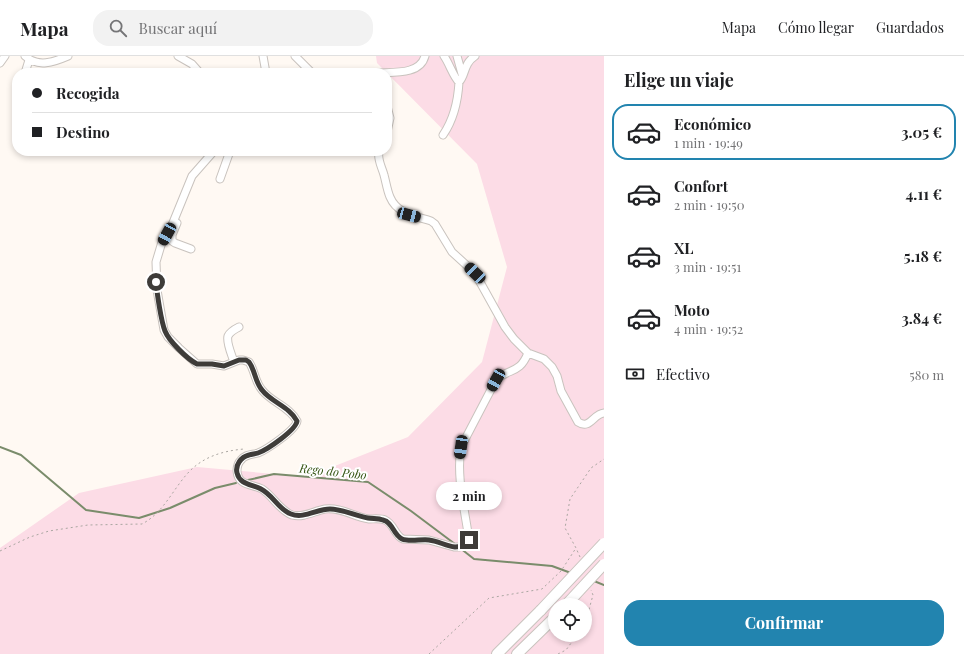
<!DOCTYPE html>
<html lang="es">
<meta charset="utf-8">
<style>
:root{--surface:#fff;--page:#f2f2f2;--text:#202124;--muted:#757577;--line:#e0e0e0;--accent:#2284af}
body{margin:0;font-family:"Playfair Display",serif;background:var(--page);color:var(--text);height:100vh;display:flex;flex-direction:column;font-size:15px;white-space:nowrap}
*{box-sizing:border-box;margin:0}
p{font-size:13px;color:var(--muted)}
.icon{flex:none;width:22px;height:22px;fill:none;stroke:currentColor;stroke-width:2;stroke-linecap:round;stroke-linejoin:round}
.map{position:relative;flex:1;overflow:hidden}
.sheet{display:flex;flex-direction:column;background:var(--surface);width:360px}
.sheet>*{flex:none}
.top-card{position:absolute;left:12px;top:12px;width:380px;height:88px;border-radius:16px;box-shadow:0 2px 6px #0003;display:grid;align-content:center;height:88px;padding:0 20px;background:var(--surface)}
.tools{position:absolute;left:548px;top:542px;display:grid;gap:8px}
.tools a{display:grid;place-items:center;width:44px;height:44px;border-radius:50%;background:var(--surface);box-shadow:0 2px 6px #0003;font-size:20px}
.end{position:absolute;width:18px;height:18px;margin:-9px;border:5px solid #3e3c39;background:#fff;box-shadow:0 0 0 2px #fff}
.from{border-radius:50%}
.bubble{position:absolute;height:28px;border-radius:14px;background:var(--surface);box-shadow:0 2px 6px #0003;font-size:13px;font-weight:700;line-height:28px;text-align:center}
.car{position:absolute;width:12px;height:24px;margin:-12px -6px;border-radius:5px;box-shadow:0 0 3px 1px #0007;background:linear-gradient(#222 24%,#8ab4d8 0 40%,#222 0 76%,#8ab4d8 0 86%,#222 0)}
.top-card b{display:flex;align-items:center;gap:14px;height:38px;font-size:15px}
.top-card b+b{border-top:1px solid var(--line)}
.top-card i{width:10px;height:10px;background:var(--text)}
ul{padding:0;list-style:none}
li{display:flex;align-items:center;gap:12px;height:56px;margin:0 8px 6px;padding:0 12px;border:2px solid transparent;border-radius:16px}
li div{flex:1}
li b{display:block;font-size:15px}
li em{font-style:normal;font-weight:700}
li.on{border-color:var(--accent)}
li>.icon{width:36px;height:36px;stroke-width:1.5}
h2{padding:0 20px;font-size:18px;line-height:48px}
.pay{display:flex;align-items:center;gap:10px;height:44px;padding:0 20px;font-size:15px}
.pay p{margin-inline-start:auto}
.action{display:flex;gap:8px;margin-top:auto;padding:8px 20px}
.action a{flex:1;height:46px;border-radius:16px;background:var(--accent);color:#fff;font-size:16px;font-weight:700;line-height:46px;text-align:center}
header{display:flex;align-items:center;gap:24px;box-sizing:border-box;height:56px;padding:0 20px;background:var(--surface);border-bottom:1px solid var(--line)}
header strong{font-size:19px}
nav{display:flex;gap:22px;margin-inline-start:auto;font-size:14px}
.search{width:280px;height:36px;background:var(--page);display:flex;align-items:center;gap:10px;box-sizing:border-box;padding:0 14px;border-radius:16px;color:var(--muted);font-size:15px}
main{display:flex;flex:1;min-height:0}
.map>svg:first-child{display:block}
.green{fill:#fcdce6;fill-rule:evenodd}
.lines{fill:none;stroke-linecap:round;stroke-linejoin:round}
.stream{stroke:#7a8c6b;stroke-width:2}
.minor-casing{stroke:#c9c3be;stroke-width:9}
.highway-casing{stroke:#c9c3be;stroke-width:12}
.path{stroke:#aaa6a1;stroke-width:1;stroke-dasharray:2 3;stroke-linecap:butt}
.minor{stroke:#fff;stroke-width:7}
.highway{stroke:#fff;stroke-width:10}
.highway-bridge-casing{stroke:#c9c3be;stroke-width:12;stroke-linecap:butt}
.highway-bridge{stroke:#fff;stroke-width:10}
.route{stroke:#3e3c39;stroke-width:5}
.labels{text-anchor:middle;dominant-baseline:central;stroke-width:4;stroke-linejoin:round;paint-order:stroke}
.water-label{font-size:12px;font-style:italic;fill:#355513;stroke:#fff}
</style>
<header>
<strong>Mapa</strong>
<div class="search"><svg class="icon" aria-label="search" viewBox="0 0 24 24"><circle cx="10" cy="10" r="6"/><path d="M15 15l6 6"/></svg>Buscar aquí</div>
<nav><a>Mapa</a><a>Cómo llegar</a><a>Guardados</a></nav>
</header>
<main>
<div class="map">
<svg width="604" height="598" viewBox="0 0 604 598">
<rect width="100%" height="100%" fill="#fff9f3"/>
<path class="green" d="M376 0H604V598H0V492L79 437 197 411 307 421 408 381 482 306 507 211 477 108 377 7ZM555 549H585V579H555Z"/>
<g class="lines">
<path class="stream" d="M0 391 21 399 86 454 139 462 170 452 215 432 236 427
M248 424 274 418 368 426 411 455 455 488
M460 492 474 503 552 510 571 517
M594 525 604 529"/>
<g class="minor-casing">
<path id="minor" d="M25 0C38 12 54 6 68 0
M178 0 192 8 200 17
M263 0 266 17
M295 0 312 17
M444 0C449 7 454 22 459 26 466 19 463 8 475 0
M457 0 462 18
M0 7 5 0
M25 17 29 4
M378 17C393 16 420 19 425 0
M387 50 390 62 387 76
M443 79C454 63 458 44 459 26
M214 95 192 120 172 169 162 186 156 206 157 234 164 274 168 281 179 292 197 308H212L224 310 239 304H243L249 306C255 315 255 326 262 334 271 346 290 351 297 365 296 374 266 394 258 397 251 399 246 398 241 404 238 407 237 411 237 415 238 430 252 428 262 433 273 440 279 454 292 459 304 462 314 455 325 453 341 451 354 461 369 463 374 463 380 462 385 464 394 468 395 480 403 483L429 484 454 491H459L467 488 469 484C465 454 456 421 461 391L496 324C510 311 519 319 528 297L514 283 505 271 475 217 452 196 435 168 431 165C415 160 397 158 390 141 387 134 386 126 384 119 382 111 377 104 379 95
M220 123 230 95
M177 167 172 179V185L175 187 191 193
M528 297 544 303 552 311 557 320 561 335 578 366C590 374 593 358 604 357
M234 306C232 299 226 287 228 280 230 276 235 273 239 271"/>
</g>
<g class="highway-casing">
<path id="highway" d="M497 598 541 554
M517 598 555 561"/>
</g>
<path class="path" d="M0 495 30 481 49 475 88 469 142 468C163 457 172 435 187 418 202 401 222 395 244 393
M580 501 576 492 565 472 570 443 591 412 604 403
M585 568 593 539 591 534
M429 598 489 542 542 533 561 515 576 492
M558 598 566 594 577 579"/>
<use href="#minor" class="minor"/>
<use href="#highway" class="highway"/>
<g class="highway-bridge-casing">
<path id="highway-bridge" d="M566 549 604 508
M541 554 604 487"/>
</g>
<use href="#highway-bridge" class="highway-bridge"/>
</g>
<g class="lines">
<path class="route" d="M156 226C157 237 161 265 165 275 169 285 187 303 197 308H212L224 310 239 304H246L249 306C255 314 255 326 262 334 271 346 290 351 297 365 296 374 267 394 258 397 255 398 252 398 249 399 241 401 235 409 237 417 240 429 252 428 261 433 273 439 279 454 291 458 304 463 317 453 330 453 343 453 355 460 368 462 373 463 378 462 383 464 393 466 393 479 402 483 409 486 421 483 429 484 438 485 446 490 455 491 460 491 463 490 467 488L469 484"/>
</g>
<g class="labels">
<g class="water-label">
<text transform="translate(333 415) rotate(6)">Rego do Pobo</text>
</g>
</g>
</svg>
<div class="tools">
<a><svg class="icon" aria-label="locate" viewBox="0 0 24 24"><circle cx="12" cy="12" r="6"/><path d="M12 2v4M12 18v4M2 12h4M18 12h4"/></svg></a>
</div>
<i class="end from" style="left:156px;top:226px"></i>
<i class="end" style="left:469px;top:484px"></i>
<div class="bubble" style="left:436px;top:426px;width:66px">2 min</div>
<i class="car" style="left:409px;top:159px;rotate:105deg"></i>
<i class="car" style="left:167px;top:178px;rotate:209deg"></i>
<i class="car" style="left:475px;top:217px;rotate:314deg"></i>
<i class="car" style="left:496px;top:324px;rotate:209deg"></i>
<i class="car" style="left:461px;top:391px;rotate:188deg"></i>
<div class="top-card">
<b><i class="from"></i>Recogida</b>
<b><i></i>Destino</b>
</div>
</div>
<section class="sheet">
<h2>Elige un viaje</h2>
<ul>
<li class="on"><svg class="icon" aria-label="car" viewBox="0 0 24 24"><path d="M5 17H2v-5l4-1 3-4h7l3 4 3 1v5h-3M9 17h6M6 11h13"/><circle cx="7" cy="17" r="2"/><circle cx="17" cy="17" r="2"/></svg><div><b>Económico</b><p>1 min · 19:49</p></div><em>3.05 €</em></li>
<li><svg class="icon" aria-label="car" viewBox="0 0 24 24"><path d="M5 17H2v-5l4-1 3-4h7l3 4 3 1v5h-3M9 17h6M6 11h13"/><circle cx="7" cy="17" r="2"/><circle cx="17" cy="17" r="2"/></svg><div><b>Confort</b><p>2 min · 19:50</p></div><em>4.11 €</em></li>
<li><svg class="icon" aria-label="car" viewBox="0 0 24 24"><path d="M5 17H2v-5l4-1 3-4h7l3 4 3 1v5h-3M9 17h6M6 11h13"/><circle cx="7" cy="17" r="2"/><circle cx="17" cy="17" r="2"/></svg><div><b>XL</b><p>3 min · 19:51</p></div><em>5.18 €</em></li>
<li><svg class="icon" aria-label="car" viewBox="0 0 24 24"><path d="M5 17H2v-5l4-1 3-4h7l3 4 3 1v5h-3M9 17h6M6 11h13"/><circle cx="7" cy="17" r="2"/><circle cx="17" cy="17" r="2"/></svg><div><b>Moto</b><p>4 min · 19:52</p></div><em>3.84 €</em></li>
</ul>
<div class="pay"><svg class="icon" aria-label="cash" viewBox="0 0 24 24"><path d="M3 7h18v10H3z"/><circle cx="12" cy="12" r="2"/></svg>Efectivo<p>580 m</p></div>
<div class="action"><a>Confirmar</a></div>
</section>
</main>
